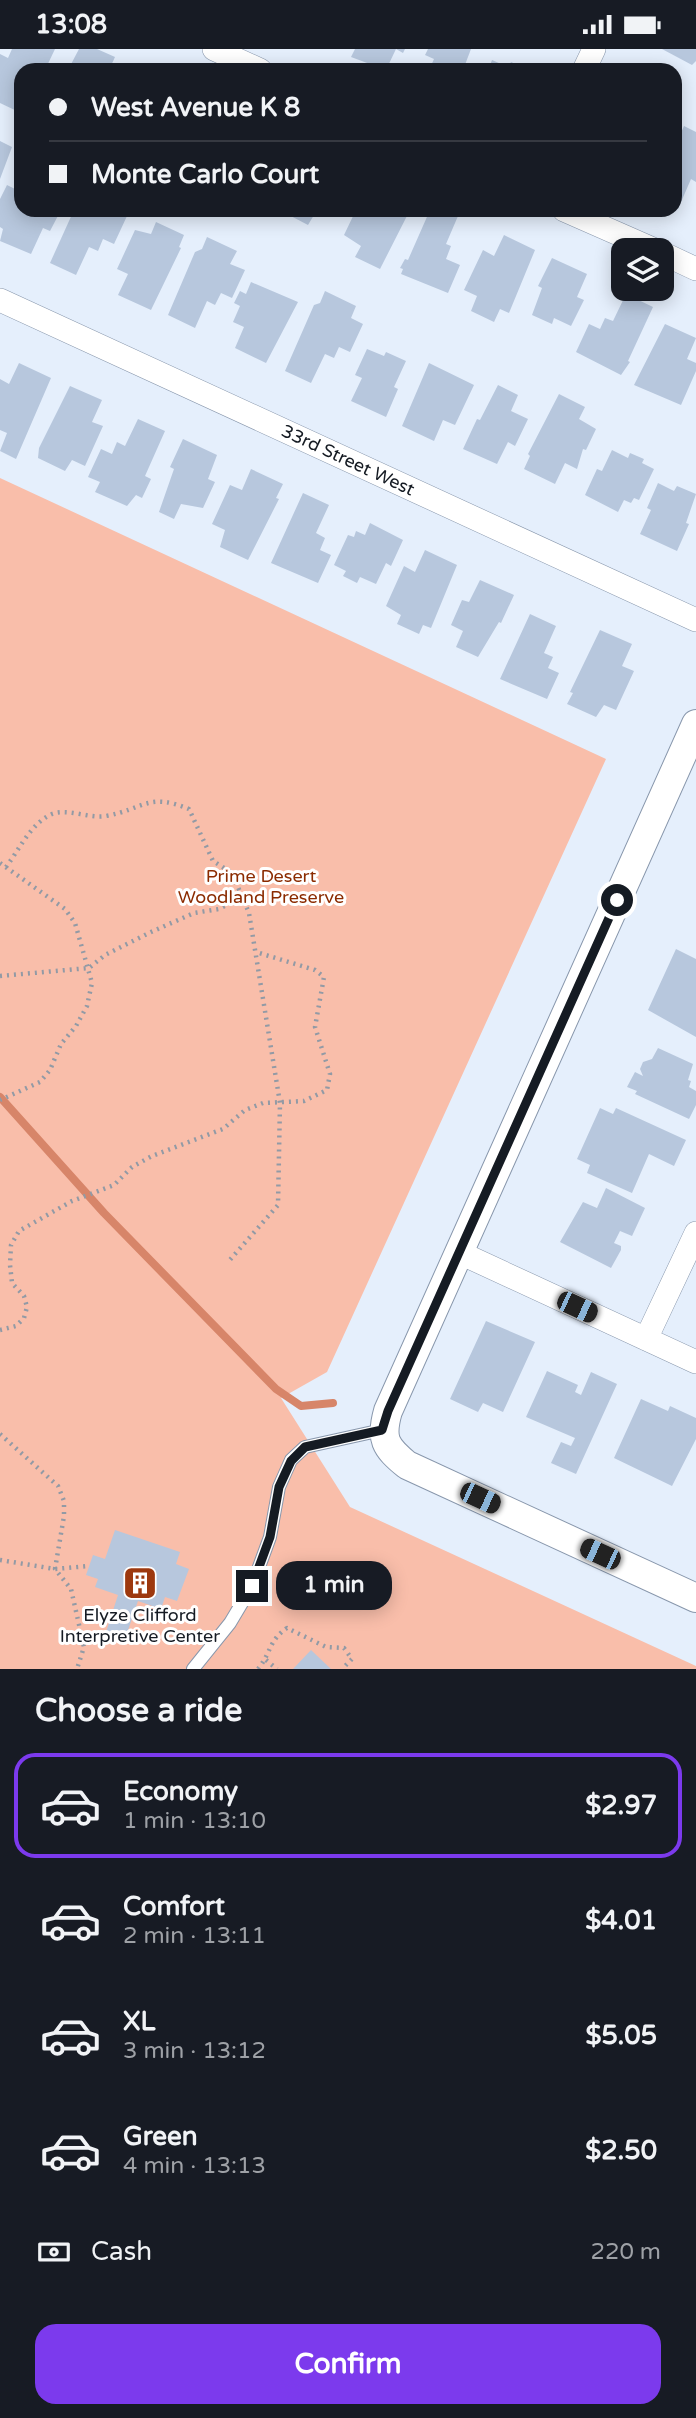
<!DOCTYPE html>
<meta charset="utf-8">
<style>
:root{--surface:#171b24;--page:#20242c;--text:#f1f3f6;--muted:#9ea1a6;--line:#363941;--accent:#7c3aed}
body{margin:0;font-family:"Varela Round",sans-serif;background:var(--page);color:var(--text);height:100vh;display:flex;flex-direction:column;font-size:26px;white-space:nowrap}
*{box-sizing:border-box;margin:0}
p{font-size:23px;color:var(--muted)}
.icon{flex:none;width:38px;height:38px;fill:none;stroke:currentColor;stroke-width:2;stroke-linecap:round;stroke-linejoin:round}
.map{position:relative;height:1620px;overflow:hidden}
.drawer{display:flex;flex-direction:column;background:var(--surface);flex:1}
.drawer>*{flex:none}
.top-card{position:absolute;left:14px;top:14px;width:668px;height:154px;border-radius:21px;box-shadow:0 4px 18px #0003;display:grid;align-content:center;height:154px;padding:0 35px;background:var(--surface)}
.fabs{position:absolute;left:611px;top:189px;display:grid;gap:14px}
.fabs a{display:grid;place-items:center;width:63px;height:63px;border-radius:14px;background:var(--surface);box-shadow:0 4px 18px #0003;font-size:35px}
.end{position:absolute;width:32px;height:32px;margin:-16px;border:9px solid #151b23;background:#fff;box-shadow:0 0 0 4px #fff}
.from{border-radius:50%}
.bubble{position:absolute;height:49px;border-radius:21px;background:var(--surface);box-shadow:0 4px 18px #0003;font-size:23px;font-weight:700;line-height:49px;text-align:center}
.car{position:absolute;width:21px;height:42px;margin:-21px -10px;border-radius:9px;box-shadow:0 0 5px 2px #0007;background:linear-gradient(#222 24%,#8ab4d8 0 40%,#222 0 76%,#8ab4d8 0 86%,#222 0)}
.top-card b{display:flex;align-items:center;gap:24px;height:66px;font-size:26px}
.top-card b+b{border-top:2px solid var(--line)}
.top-card i{width:18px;height:18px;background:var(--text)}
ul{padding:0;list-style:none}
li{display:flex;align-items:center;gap:21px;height:105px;margin:0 14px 10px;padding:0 21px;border:4px solid transparent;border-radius:21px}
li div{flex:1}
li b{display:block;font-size:26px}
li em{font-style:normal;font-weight:700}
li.current{border-color:var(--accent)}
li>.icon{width:63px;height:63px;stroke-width:1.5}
h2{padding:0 35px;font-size:32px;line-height:84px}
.pay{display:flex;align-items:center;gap:18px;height:77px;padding:0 35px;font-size:26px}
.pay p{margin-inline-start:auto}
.button{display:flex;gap:14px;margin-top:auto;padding:14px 35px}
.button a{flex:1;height:80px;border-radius:21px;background:var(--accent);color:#fff;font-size:28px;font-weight:700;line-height:80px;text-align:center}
.status{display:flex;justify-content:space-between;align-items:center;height:49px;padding:0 35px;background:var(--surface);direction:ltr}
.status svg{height:19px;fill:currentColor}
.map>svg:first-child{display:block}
.green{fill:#f9beaa}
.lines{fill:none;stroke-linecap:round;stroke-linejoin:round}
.stream{stroke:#d78569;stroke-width:8}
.building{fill:#b7c7dd}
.service-casing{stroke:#8897ac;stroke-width:14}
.minor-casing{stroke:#8897ac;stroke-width:24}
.tertiary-casing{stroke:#8897ac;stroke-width:30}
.path{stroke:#929aa5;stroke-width:4.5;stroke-dasharray:2 5;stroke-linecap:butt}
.service{stroke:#fff;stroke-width:12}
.minor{stroke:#fff;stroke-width:23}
.tertiary{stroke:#fff;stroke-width:28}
.route{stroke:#151b23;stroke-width:9}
.labels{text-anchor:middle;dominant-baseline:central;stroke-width:6;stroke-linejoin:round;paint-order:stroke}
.street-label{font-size:18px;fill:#151b23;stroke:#fff}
.park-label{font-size:18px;fill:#8b2b00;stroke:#fff}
.poi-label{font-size:18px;fill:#151b23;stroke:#fff}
</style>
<div class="status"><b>13:08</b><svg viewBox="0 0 49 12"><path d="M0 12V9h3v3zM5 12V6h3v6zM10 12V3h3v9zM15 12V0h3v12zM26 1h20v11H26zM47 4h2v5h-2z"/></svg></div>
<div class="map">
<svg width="696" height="1620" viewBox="0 0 696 1620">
<rect width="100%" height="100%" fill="#e5effc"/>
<path class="green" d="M0 429 606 710 327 1323 281 1349 350 1458 696 1617V1620H0Z"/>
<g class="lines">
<path class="stream" d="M0 1048 104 1164 276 1340 301 1357 333 1354"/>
</g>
<path class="building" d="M12 0H55L45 21H21V64L0 54V5L8 9Z
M79 0H97L115 8 109 21H68Z
M355 0H405L403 4 396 0 386 21 351 8Z
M428 0H471L463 21H429L434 10 425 6Z
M662 0H696V12L692 16Z
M492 11 508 18 511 13 525 19 488 21Z
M684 77 696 83V133L691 130 678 160 676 95Z
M0 92 12 98 0 130Z
M21 133V161H61L50 182 43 179 31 205 0 192 3 180 0 178V150L7 136 17 141Z
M74 161H114L127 167 114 195 103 190 98 202 89 198 76 226 50 214Z
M286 161H317L308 176 285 164Z
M356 161H410L380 220 355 208 361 197 344 186Z
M430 161H446L458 167 446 195 451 197 446 210 460 216 448 244 401 225 403 220 400 219 405 210 408 211Z
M156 173 184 186 179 198 181 199 151 261 118 246 128 225 117 220 135 181 151 185Z
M504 186 535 201 509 264 500 260 494 273 471 262 477 247 464 241 483 201 494 207Z
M207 188 237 202 230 215 245 221 232 249 221 244 215 256 207 252 195 279 168 266 195 203 202 200Z
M552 209 587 225 577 248 584 251 571 277 554 269 552 275 532 266 542 239 538 237Z
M251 233 298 253 266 314 235 299 244 278 233 273 240 257 234 254 240 242 246 245Z
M325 242 356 257 351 269 363 275 350 303 339 298 334 309 325 305 311 334 285 322 314 256 320 254Z
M626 245 653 258 628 312 630 313 621 326 576 303 589 275 600 280 605 269 613 272Z
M665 275 696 289 687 310 696 314V322L681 356 634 336Z
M367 300 384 307 386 303 406 312 394 338 398 340 386 368 351 352 362 329 355 326Z
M19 314 51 329 16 410 0 402 7 384 0 381V330L9 335Z
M429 314 474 336 455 376 443 371 434 392 402 377Z
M498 336 518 346 511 362 528 370 515 397 508 393 497 415 463 400 477 370 480 371Z
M70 337 102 351 92 373 103 377 85 417 72 411 65 422 38 409 39 399Z
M559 345 585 358 579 370 596 380 586 401 583 400 577 420 565 414 555 435 524 420 530 407 528 405Z
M138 370 165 382 145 427 151 430 142 449 136 446 127 457 95 443 100 433 88 428 101 400 112 405 117 393 125 397Z
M183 390 217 406 208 430 215 433 203 459 181 455 174 470 159 463 174 420 170 418Z
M612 401 628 409 630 404 644 410 642 414 654 420 639 451 634 449 631 454 624 451 618 463 585 446 597 420 602 422Z
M251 420 283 435 276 449 279 450 248 511 220 498 225 481 212 475 230 436 242 441Z
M658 434 674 442 677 437 696 445 686 474 689 475 677 502 640 485 651 461 647 459Z
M303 444 329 456 316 484 325 489 320 501 331 506 318 534 271 514Z
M370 474 403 491 391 517 386 514 376 535 360 528 357 534 343 527 346 522 334 516 348 486 354 488 356 482 365 486Z
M425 501 457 516 431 579 423 576 419 585 397 575 401 566 386 557 404 517 415 523Z
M480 531 514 546 501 574 499 573 478 608 456 598 463 582 451 576 462 551 469 553Z
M530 565 556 577 544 604 553 608 548 619 559 624 547 650 500 630Z
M600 581 632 595 622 617 634 622 616 661 604 656 596 668 567 655 573 644 570 643Z
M676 900 696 910V988L648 961Z
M658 999 693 1015 688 1031 691 1032 689 1038 696 1042V1056L689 1070 635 1045 637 1042 627 1038 635 1023 643 1027 640 1020 643 1013 652 1010Z
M600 1059 613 1065 616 1059 686 1091 674 1117 649 1105 632 1144 587 1124 590 1116 577 1110Z
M606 1139 645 1159 632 1187 620 1182 614 1194 621 1197V1201L611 1219 560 1193 583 1153 597 1159Z
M486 1272 535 1293 503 1363 483 1354 478 1363 450 1350Z
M547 1322 578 1336 575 1343 581 1346 591 1323 617 1335 576 1425 551 1414 561 1393 571 1397 575 1389 526 1368Z
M641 1350 668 1362 670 1357 696 1369V1390L672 1437 614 1409Z
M115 1481 180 1503 176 1515 189 1520 177 1552 165 1548 161 1560 138 1552 125 1590 106 1583 118 1546 95 1538 98 1530 86 1526 93 1506 105 1510Z
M311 1601 331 1620H293Z"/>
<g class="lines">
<g class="service-casing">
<path id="service" d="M193 1620 230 1574 252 1537 270 1488 279 1438 291 1411 305 1398 382 1381"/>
</g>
<g class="minor-casing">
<path id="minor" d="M214 0 260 21
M584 21 594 0
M564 161 655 201
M662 204 696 220
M0 251 696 571
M458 1203 696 1313
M646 1290 696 1184"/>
</g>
<g class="tertiary-casing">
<path id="tertiary" d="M696 675 388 1362C380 1390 385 1398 407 1416L696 1549"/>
</g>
<path class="path" d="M0 814 65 860 75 874 92 934 87 957 76 977 61 995 50 1021 40 1033 0 1051
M6 818C19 801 31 774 52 765 69 759 89 770 106 767 144 760 148 743 189 760L213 812 232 824 249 864 280 1054 278 1156 229 1212
M0 927 89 919 105 906 151 883 194 864 219 860 242 848
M0 1281 16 1277 24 1269 27 1258 24 1247 12 1234 10 1216 11 1196 19 1182 72 1152 114 1136 132 1118 152 1107 223 1080 245 1061 263 1054 304 1052 327 1041 330 1025 315 978 324 928 315 921 256 903
M0 1385 58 1437 64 1452V1467L55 1520 71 1540 84 1598 77 1620
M0 1511 55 1520 89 1517
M266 1611 277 1620
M258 1620C271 1604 269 1591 287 1579L326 1598 344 1599 352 1610 342 1620"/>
<use href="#service" class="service"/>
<use href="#minor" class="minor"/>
<use href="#tertiary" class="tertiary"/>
</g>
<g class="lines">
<path class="route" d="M252 1537 270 1488 279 1438 291 1412 305 1398 382 1381 388 1362 617 851"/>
</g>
<defs>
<g id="building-square" transform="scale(1.75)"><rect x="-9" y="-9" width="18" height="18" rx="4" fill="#9d380e" stroke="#fff"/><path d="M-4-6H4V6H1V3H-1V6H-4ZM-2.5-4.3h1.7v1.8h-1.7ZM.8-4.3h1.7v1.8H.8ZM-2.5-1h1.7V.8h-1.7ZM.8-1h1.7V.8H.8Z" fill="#fff"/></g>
</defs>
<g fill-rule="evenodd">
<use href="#building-square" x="140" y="1534"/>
</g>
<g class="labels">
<g class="street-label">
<text transform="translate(348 411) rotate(25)">33rd Street West</text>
</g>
<g class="park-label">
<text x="261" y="827">Prime Desert<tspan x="261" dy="21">Woodland Preserve</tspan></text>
</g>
<g class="poi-label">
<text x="140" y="1566">Elyze Clifford<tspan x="140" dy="21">Interpretive Center</tspan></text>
</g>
</g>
</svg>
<div class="fabs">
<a><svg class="icon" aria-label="layers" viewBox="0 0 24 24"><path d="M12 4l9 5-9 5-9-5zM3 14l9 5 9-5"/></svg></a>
</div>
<i class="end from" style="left:617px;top:851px"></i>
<i class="end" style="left:252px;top:1537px"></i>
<div class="bubble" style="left:276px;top:1512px;width:116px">1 min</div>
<i class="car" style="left:577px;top:1258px;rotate:115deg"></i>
<i class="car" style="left:480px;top:1449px;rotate:115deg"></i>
<i class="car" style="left:600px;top:1505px;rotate:295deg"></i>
<div class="top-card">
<b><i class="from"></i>West Avenue K 8</b>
<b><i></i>Monte Carlo Court</b>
</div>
</div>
<section class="drawer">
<h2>Choose a ride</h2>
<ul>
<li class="current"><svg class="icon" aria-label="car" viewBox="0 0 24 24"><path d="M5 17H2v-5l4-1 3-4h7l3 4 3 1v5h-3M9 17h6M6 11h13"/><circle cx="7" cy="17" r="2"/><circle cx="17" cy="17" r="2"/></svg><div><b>Economy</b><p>1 min · 13:10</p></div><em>$2.97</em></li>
<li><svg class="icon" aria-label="car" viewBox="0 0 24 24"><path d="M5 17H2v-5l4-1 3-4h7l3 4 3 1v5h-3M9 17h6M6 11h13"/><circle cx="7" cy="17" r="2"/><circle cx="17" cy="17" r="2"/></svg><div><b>Comfort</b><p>2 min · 13:11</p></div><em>$4.01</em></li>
<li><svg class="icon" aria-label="car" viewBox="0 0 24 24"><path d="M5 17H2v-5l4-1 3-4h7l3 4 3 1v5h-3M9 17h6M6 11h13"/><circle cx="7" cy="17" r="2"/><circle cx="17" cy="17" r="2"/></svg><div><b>XL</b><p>3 min · 13:12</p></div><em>$5.05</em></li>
<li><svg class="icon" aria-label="car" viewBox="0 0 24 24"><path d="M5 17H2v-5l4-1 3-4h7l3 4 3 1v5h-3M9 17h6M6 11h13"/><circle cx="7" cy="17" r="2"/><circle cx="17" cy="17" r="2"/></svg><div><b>Green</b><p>4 min · 13:13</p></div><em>$2.50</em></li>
</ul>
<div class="pay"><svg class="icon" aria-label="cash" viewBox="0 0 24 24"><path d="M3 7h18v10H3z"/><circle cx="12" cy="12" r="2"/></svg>Cash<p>220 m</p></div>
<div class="button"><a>Confirm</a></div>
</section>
